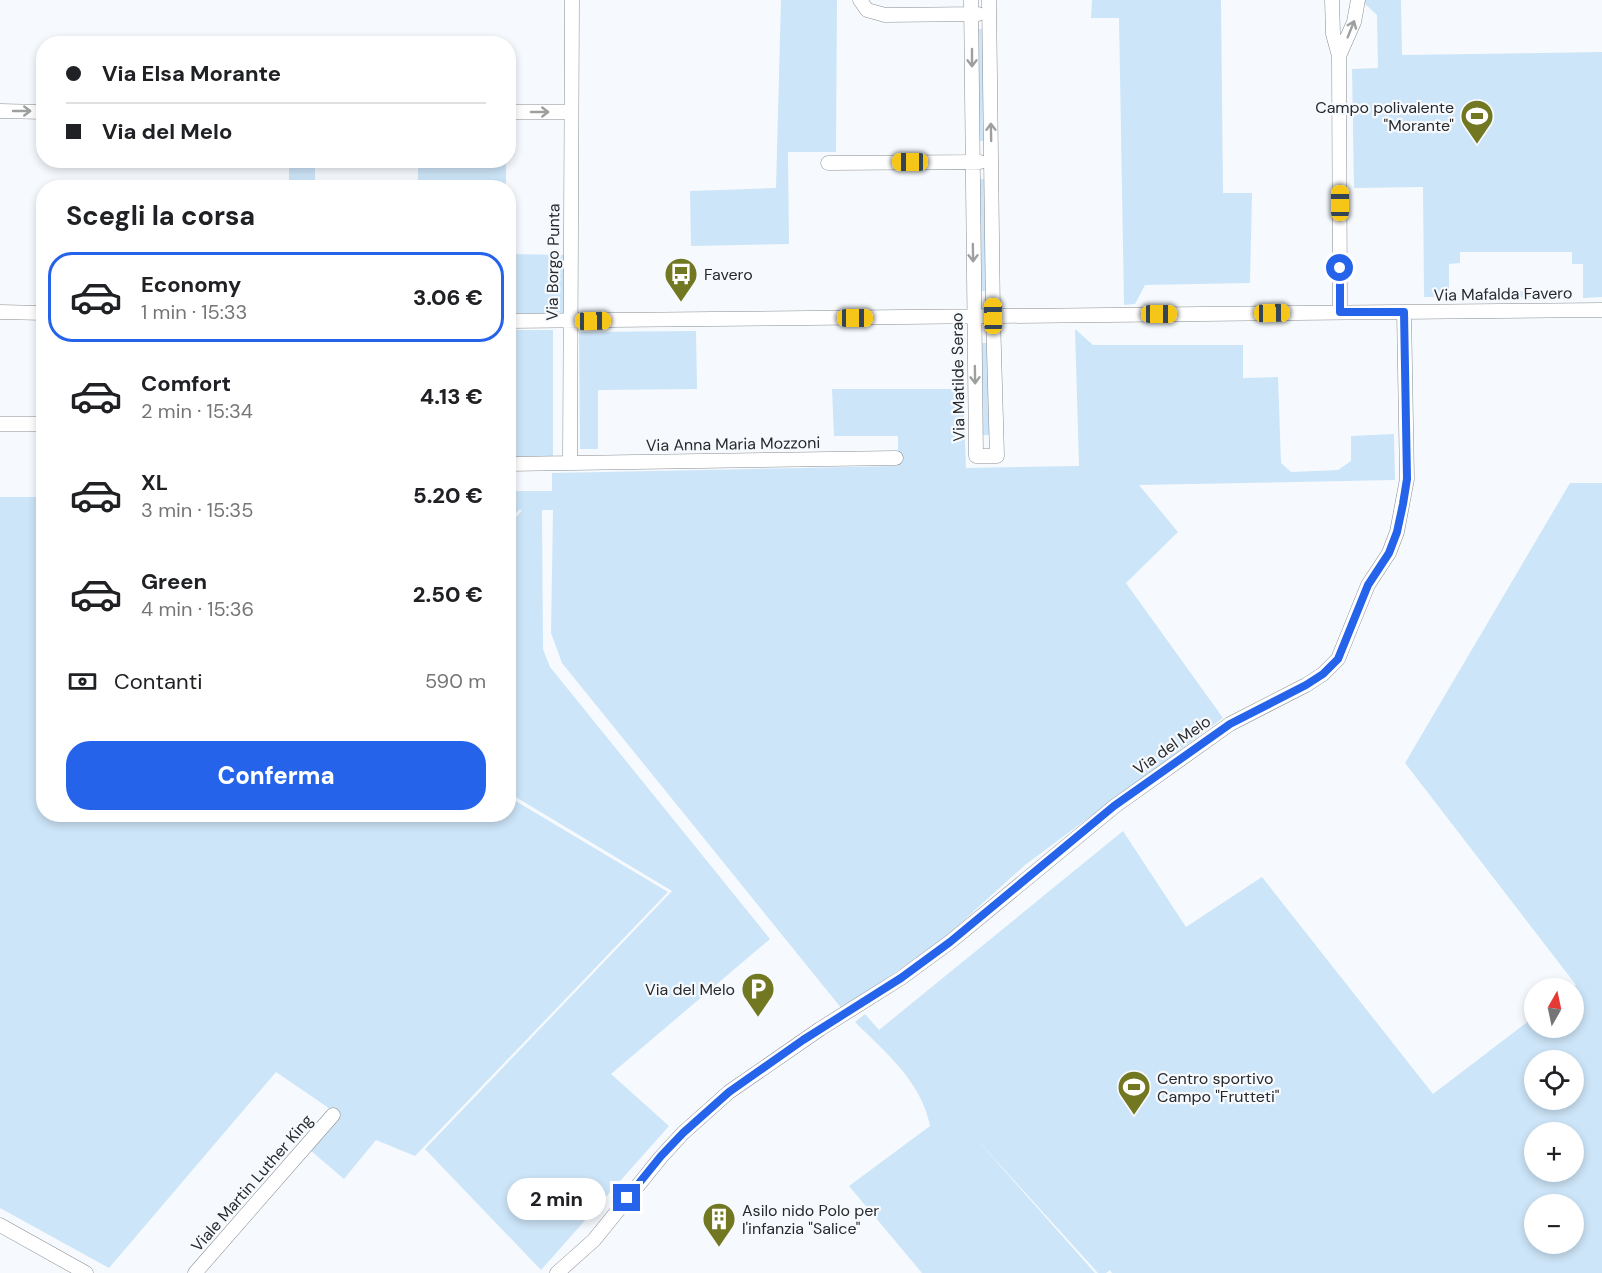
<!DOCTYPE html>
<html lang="it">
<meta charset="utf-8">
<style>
:root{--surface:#fff;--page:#f6f6f6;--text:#202124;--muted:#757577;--line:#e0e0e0;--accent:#2563eb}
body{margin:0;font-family:"DM Sans",sans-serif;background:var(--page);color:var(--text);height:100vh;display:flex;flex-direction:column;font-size:22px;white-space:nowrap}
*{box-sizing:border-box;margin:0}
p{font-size:20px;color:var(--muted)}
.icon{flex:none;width:33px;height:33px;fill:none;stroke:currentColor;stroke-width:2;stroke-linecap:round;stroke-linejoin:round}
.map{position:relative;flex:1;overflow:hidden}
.details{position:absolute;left:36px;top:180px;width:480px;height:642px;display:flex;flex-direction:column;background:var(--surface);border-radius:24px;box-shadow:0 3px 9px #0003}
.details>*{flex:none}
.banner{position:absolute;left:36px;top:36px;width:480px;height:132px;border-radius:24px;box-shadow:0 3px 9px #0003;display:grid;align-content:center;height:132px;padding:0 30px;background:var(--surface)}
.needle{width:39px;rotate:9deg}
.tools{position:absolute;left:1524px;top:978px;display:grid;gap:12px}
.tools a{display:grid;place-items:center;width:60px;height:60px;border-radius:50%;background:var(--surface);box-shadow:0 3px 9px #0003;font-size:30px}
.end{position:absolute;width:27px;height:27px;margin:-14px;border:8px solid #2563eb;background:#fff;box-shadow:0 0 0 3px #fff}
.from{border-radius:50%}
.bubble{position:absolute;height:42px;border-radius:21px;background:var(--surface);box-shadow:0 3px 9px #0003;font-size:20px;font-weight:800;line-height:42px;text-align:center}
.car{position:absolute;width:18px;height:36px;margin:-18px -9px;border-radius:8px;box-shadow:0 0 4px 2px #0007;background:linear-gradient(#f5c518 24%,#345 0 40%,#f5c518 0 76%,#345 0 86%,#f5c518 0)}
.banner b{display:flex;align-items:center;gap:21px;height:57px;font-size:22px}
.banner b+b{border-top:2px solid var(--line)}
.banner i{width:15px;height:15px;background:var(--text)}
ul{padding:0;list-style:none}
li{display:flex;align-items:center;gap:18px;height:90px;margin:0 12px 9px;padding:0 18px;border:3px solid transparent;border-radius:24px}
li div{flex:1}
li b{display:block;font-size:22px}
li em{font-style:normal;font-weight:800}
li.on{border-color:var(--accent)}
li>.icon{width:54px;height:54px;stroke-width:1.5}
h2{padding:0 30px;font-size:27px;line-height:72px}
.pay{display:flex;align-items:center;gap:15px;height:66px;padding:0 30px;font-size:22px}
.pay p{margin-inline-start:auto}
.cta{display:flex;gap:12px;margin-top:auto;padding:12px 30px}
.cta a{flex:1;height:69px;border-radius:24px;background:var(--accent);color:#fff;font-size:24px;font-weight:800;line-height:69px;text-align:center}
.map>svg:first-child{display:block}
.green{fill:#cde5f8;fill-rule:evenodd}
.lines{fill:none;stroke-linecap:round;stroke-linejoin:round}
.street-casing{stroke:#8a8e91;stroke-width:15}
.street{stroke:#fff;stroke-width:14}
.oneway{stroke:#9e9f9f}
.route{stroke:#2563eb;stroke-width:8}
.labels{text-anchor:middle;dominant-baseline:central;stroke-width:4.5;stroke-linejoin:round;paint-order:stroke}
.poi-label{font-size:16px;fill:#27292a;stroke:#f6fafe;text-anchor:start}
.street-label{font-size:16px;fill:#27292a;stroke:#f6fafe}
</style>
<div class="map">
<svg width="1602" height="1273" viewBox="0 0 1602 1273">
<rect width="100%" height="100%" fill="#f6fafe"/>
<path class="green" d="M781 0H837L836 152H788L789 244 691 246 690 191 776 188Z
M1092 0H1221L1223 193H1252L1250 283 1145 285 1135 304 1124 305 1119 18H1091Z
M1364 0H1401L1402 55 1602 52V297L1583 298V264H1572V252H1460V263L1449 264V297H1424L1423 187 1354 188 1352 69 1378 68 1377 15 1364 3Z
M974 29H985L986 141H975Z
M289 161H315V187H289Z
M418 161H506V187H418Z
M976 179H986L987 291H977Z
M509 254 566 255 564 314 509 313Z
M1555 291 1556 297 1474 298V292Z
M1075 329 1093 345H1243V378L1278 377 1281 463 1291 472 1338 470 1351 461V436L1394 434 1395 480 1139 485 1178 532 1126 583 1223 718 1025 865 942 940 842 1009 562 663 551 633 553 510H542L543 649 550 667 770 939 611 1074 669 1126 541 1270 425 1149 672 891 509 793 508 527 522 510H519L509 522V491H552V473L898 466V436H834L832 389H963L966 468 1079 466Z
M516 330H553V457H516Z
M696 331 697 389 598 390V449H580L579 332Z
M979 343H989L992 435H982Z
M1570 483H1602V1273H1112L1110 1270 1106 1273H1098L973 1135 1095 1273H922L849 1186 930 1126C922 1082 885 1052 855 1022L865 1014 879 1030 1123 831 1186 927 1262 877 1433 1094 1534 1017V1028H1574L1572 988 1576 985 1405 763ZM1534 1060H1574V1100H1534ZM1534 1132H1574V1172H1534ZM1534 1204H1574V1244H1534Z
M0 497H43L44 814H508L509 797 668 892 415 1156 376 1140 344 1179 310 1150 339 1115 276 1072 109 1268 0 1208Z"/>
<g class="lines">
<g class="street-casing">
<path id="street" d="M860 0 867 10 885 15 978 14
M971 0 976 456H997L993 316 989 0
M1332 0 1333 34 1339 56 1340 312
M1339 56 1354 22 1358 0
M0 111 44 112
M508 112H571
M828 163 980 162
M0 312 44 313
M508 321 1602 310
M0 424H44
M570 463 572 0
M508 464 896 458
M0 1225 86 1273
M195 1273 333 1115
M557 1273 594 1240 661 1157 683 1133 729 1092 820 1029 901 978 950 942 1115 806 1230 724 1306 685 1323 674 1338 659 1368 585 1389 553 1397 532 1407 479 1404 312"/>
</g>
<use href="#street" class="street"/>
</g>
<defs><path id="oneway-shaft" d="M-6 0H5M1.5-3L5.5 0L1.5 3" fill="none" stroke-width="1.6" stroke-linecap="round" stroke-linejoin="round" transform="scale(1.5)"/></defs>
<g class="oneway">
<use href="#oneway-shaft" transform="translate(1351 29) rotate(-68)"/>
<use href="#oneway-shaft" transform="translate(972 58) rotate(90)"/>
<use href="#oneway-shaft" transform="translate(22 111)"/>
<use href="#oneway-shaft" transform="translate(540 112)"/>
<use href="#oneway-shaft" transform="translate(991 132) rotate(-91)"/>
<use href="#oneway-shaft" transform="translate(973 253) rotate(89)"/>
<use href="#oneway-shaft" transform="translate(975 375) rotate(89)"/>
</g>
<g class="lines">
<path class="route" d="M627 1198 661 1156 683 1133 729 1092 803 1040 901 978 950 942 1114 806 1230 724 1306 685 1323 674 1338 659 1368 585 1389 553 1397 532 1403 504 1407 479 1404 312H1340V268"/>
</g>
<defs>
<g id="stadium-pin" transform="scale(1.725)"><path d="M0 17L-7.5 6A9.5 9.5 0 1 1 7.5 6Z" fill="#727821" stroke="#f6fafe"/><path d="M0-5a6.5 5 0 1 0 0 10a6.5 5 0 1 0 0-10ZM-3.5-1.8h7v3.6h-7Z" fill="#fff"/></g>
<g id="bus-pin" transform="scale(1.725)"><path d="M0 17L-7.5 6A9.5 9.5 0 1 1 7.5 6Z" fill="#727821" stroke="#f6fafe"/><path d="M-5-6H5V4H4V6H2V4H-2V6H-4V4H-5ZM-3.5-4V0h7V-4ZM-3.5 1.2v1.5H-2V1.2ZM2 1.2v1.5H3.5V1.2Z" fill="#fff"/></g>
<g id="parking-pin" transform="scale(1.725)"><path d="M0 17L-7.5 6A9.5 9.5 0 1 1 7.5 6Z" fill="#727821" stroke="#f6fafe"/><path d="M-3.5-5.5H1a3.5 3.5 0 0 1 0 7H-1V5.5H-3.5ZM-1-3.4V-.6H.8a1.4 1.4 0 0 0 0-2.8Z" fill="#fff"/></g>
<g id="building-pin" transform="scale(1.725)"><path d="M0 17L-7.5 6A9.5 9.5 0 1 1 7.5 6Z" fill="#727821" stroke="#f6fafe"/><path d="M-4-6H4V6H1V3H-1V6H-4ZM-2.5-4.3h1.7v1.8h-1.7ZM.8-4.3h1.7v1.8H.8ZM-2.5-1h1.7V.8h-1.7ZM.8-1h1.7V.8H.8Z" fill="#fff"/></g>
</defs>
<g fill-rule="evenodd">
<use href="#stadium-pin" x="1477" y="116"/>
<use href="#bus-pin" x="681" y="274"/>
<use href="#parking-pin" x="758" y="989"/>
<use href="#stadium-pin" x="1134" y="1087"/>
<use href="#building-pin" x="719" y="1219"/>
</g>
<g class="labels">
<g class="poi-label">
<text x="1454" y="107" text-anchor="end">Campo polivalente<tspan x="1454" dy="18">"Morante"</tspan></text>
<text x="704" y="274">Favero</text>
<text x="735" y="989" text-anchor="end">Via del Melo</text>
<text x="1157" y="1078">Centro sportivo<tspan x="1157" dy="18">Campo "Frutteti"</tspan></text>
<text x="742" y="1210">Asilo nido Polo per<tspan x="742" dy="18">l'infanzia "Salice"</tspan></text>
</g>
<g class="street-label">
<text transform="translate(553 262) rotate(-89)">Via Borgo Punta</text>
<text transform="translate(1503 294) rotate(-1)">Via Mafalda Favero</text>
<text transform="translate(958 377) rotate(-91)">Via Matilde Serao</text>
<text transform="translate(733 444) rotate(-1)">Via Anna Maria Mozzoni</text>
<text transform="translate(1172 745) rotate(-35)">Via del Melo</text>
<text transform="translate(252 1183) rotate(-49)">Viale Martin Luther King</text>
</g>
</g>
</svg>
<div class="tools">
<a><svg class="needle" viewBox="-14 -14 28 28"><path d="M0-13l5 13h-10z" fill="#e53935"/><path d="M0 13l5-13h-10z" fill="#757577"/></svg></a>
<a><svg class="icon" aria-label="locate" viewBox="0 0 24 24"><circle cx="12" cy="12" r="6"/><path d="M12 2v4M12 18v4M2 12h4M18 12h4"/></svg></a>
<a>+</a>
<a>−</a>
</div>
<i class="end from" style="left:1340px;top:268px"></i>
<i class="end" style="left:627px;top:1198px"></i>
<div class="bubble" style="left:507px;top:1178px;width:99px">2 min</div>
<i class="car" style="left:910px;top:162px;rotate:270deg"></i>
<i class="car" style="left:1340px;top:203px;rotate:0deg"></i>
<i class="car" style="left:1272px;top:313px;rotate:89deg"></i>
<i class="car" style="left:1159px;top:314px;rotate:90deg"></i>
<i class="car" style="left:993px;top:316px;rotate:359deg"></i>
<i class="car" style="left:855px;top:318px;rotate:90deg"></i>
<i class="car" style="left:593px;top:321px;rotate:89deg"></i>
<div class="banner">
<b><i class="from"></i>Via Elsa Morante</b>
<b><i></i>Via del Melo</b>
</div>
<section class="details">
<h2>Scegli la corsa</h2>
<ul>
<li class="on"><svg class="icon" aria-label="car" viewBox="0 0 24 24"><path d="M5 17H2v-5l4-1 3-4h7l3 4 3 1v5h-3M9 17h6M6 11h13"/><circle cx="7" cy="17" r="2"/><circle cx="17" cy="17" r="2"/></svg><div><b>Economy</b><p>1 min · 15:33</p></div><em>3.06 €</em></li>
<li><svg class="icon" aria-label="car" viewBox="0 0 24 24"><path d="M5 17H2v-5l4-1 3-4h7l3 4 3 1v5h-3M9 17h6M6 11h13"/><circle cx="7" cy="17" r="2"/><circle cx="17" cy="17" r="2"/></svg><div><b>Comfort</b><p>2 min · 15:34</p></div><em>4.13 €</em></li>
<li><svg class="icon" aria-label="car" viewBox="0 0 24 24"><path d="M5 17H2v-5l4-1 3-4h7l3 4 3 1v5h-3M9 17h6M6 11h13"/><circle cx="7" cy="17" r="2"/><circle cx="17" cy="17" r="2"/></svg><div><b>XL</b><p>3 min · 15:35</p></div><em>5.20 €</em></li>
<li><svg class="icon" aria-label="car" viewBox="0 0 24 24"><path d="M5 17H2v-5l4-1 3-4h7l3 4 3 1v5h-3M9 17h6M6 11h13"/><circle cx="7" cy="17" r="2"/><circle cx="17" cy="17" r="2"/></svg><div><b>Green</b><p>4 min · 15:36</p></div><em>2.50 €</em></li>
</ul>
<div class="pay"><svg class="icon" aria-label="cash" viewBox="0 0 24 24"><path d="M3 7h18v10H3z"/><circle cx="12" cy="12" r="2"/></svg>Contanti<p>590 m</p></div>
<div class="cta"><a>Conferma</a></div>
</section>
</div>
